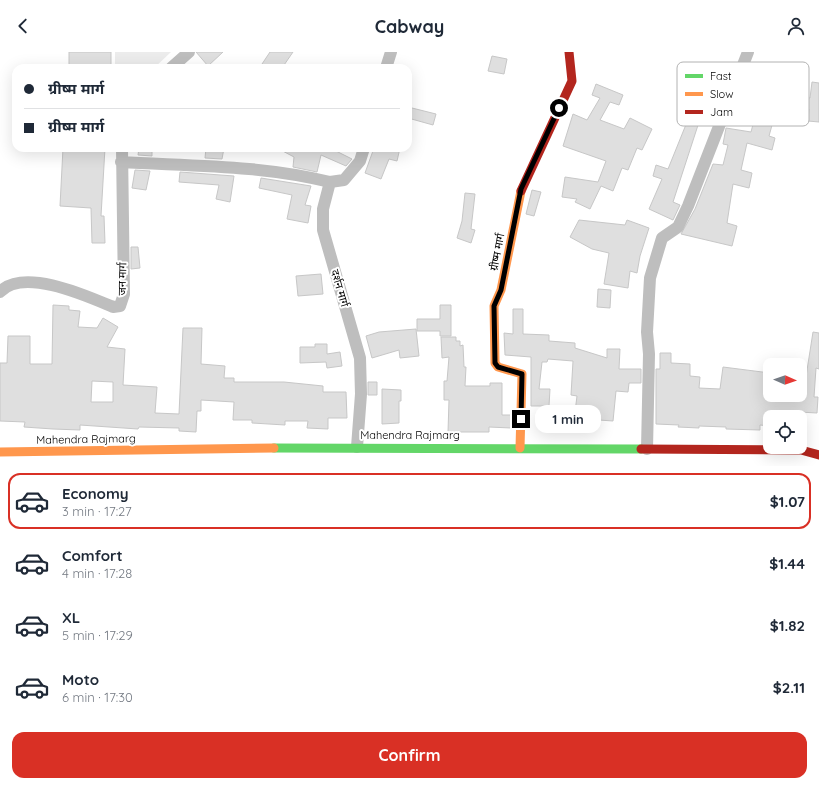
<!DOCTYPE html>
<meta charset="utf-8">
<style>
:root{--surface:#fff;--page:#f6f6f7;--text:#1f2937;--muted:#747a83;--line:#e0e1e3;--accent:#d93025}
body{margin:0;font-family:Quicksand,"Noto Sans Devanagari",sans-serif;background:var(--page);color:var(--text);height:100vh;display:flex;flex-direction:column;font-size:15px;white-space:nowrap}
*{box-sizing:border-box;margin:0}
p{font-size:13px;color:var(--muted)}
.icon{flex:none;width:22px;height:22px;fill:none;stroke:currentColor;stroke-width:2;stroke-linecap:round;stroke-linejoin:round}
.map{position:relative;height:414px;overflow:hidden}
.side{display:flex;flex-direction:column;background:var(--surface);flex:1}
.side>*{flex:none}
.banner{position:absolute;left:12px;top:12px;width:400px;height:88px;border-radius:12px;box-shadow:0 4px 16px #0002;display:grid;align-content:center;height:88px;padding:0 12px;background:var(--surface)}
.needle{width:26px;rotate:92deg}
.fabs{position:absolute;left:763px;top:306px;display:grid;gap:8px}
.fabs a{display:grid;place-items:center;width:44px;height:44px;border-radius:8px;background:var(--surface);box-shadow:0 4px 16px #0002;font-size:20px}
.end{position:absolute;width:18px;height:18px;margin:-9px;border:5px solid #000;background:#fff;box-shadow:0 0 0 2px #fff}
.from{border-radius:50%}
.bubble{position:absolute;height:28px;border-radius:12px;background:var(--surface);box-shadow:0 4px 16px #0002;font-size:13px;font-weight:700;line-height:28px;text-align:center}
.banner b{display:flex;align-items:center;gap:14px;height:38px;font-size:15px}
.banner b+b{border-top:1px solid var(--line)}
.banner i{width:10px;height:10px;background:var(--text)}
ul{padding:7px 0 0;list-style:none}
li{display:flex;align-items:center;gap:12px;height:56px;margin:0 8px 6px;padding:0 4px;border:2px solid transparent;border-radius:12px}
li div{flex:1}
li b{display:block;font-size:15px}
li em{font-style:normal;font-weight:700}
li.selected{border-color:var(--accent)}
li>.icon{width:36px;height:36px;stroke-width:1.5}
.button{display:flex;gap:8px;margin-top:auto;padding:8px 12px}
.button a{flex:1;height:46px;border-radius:12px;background:var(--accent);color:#fff;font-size:16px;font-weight:700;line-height:46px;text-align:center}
header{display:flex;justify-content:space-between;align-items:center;height:52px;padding:0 12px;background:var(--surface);font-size:18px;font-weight:700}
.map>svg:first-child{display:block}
.green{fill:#ececec}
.building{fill:#dfdfdf;stroke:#c7c7c7;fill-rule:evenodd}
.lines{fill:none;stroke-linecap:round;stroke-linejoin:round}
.street{stroke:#bebebe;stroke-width:12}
.fast{stroke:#63d668;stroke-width:9}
.slow{stroke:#ff974d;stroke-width:9}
.jam{stroke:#b3261e;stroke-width:9}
.route{stroke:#000;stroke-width:5}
.labels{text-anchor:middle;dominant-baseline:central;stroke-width:4;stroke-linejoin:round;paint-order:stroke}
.street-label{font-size:11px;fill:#000;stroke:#fff}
.key{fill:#fff;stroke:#b2b2b2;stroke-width:1}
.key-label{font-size:11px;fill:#000}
</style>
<header><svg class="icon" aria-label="back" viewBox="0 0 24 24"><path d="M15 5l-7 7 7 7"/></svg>Cabway<svg class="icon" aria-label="person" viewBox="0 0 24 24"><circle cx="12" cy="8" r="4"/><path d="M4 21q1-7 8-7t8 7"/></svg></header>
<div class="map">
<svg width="819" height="414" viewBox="0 0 819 414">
<rect width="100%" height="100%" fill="#fff"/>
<path class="green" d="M115 0H171L154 16H115Z"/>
<path class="building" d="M69 0H111V16H69Z
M196 0H223L208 14Z
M270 0H293L282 16H268L262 12Z
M492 4 507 7 504 22 488 19Z
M774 12 807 23 800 45 810 46 812 30 819 31V70L808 69 809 57 777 47 778 44 765 39Z
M699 26 717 33 713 47 711 46 705 68 700 67 673 150 680 153 673 168 649 157 662 127 653 124 656 113 668 117 687 70 681 69 685 54 689 55Z
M596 32 623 43 619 53 610 50 600 68 624 77 630 66 652 77 642 98 637 96 628 118 622 116 613 139 601 134 590 157 575 150 577 147 562 145 565 125 598 130 606 109 563 94 573 62 587 68 600 46 592 43Z
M408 55 436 62 433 73 408 66Z
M756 61 774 66 769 84 775 86 772 98 747 91 741 118 752 121 749 136 733 132 727 171 737 174 732 194 681 182 695 157 713 112 723 113 728 93 723 92 726 76 751 80Z
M63 96H105L101 164H104L105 191H92L91 156 60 154Z
M139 96H152V104L138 103Z
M206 96H224L222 107 205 106Z
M277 96H330L352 107 346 114 321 103 317 120 293 115 294 105Z
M374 96H400L397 109 389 107 381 127 365 121Z
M135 118 150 119 146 138 132 136Z
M180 120 234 124 230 150 216 147 219 133 179 130Z
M261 126 311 134 305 153 311 154 308 171 287 167 292 143 259 136Z
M532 138 541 140 534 164 526 162Z
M465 141 475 142 471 177 475 178 471 191 457 186 462 169Z
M579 168 625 173 627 168 649 176 640 204 637 221 630 219 628 236 604 232 609 201 592 197 570 185Z
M131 195H138L140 216 131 217Z
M321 222 323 242 298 244 296 224Z
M598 237 611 238 610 256 597 255Z
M53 253 69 254V258L80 259 78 275 97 276 103 266 118 275 107 295 125 297 123 333 157 335 155 361 179 362 183 276H202L201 312 225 314 224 326H234V330H284L323 334V340H346L347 366H328V377L307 376 308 369H285V373L252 371V368H233L234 350 201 348V359H197L196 380 179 379V376L139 375 138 377 80 373V378L53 377 24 375 25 370 0 369V311H7L8 284H30V312H52ZM92 329 113 330V350H91Z
M440 253H451V284H440V279H417V267H440Z
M513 257H523V282L549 283V289L575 291V296L607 306V297H620L619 317H641V331H629L628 340 616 339 613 369 599 368V362L575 360 577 344 571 343 573 309 548 307 547 310H542L539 337H550L549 354H531V305L505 303 504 281 513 282Z
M416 277 419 304 400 306 399 298 372 306 366 284 379 280Z
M813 280 819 281V317L816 316 814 345H818L817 361 799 360V365H770V374L760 373V378L726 377V375L699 374V376L678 375 679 373 656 372V317H660V301H671V311L690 312V324L700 325 699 336 720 337 723 315 770 321V343H800V331H805Z
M441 285H456V289H460V294L463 293 464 315H466L465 334H490V331H502V363H511V376L489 375V380H448L449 348H444V329H447L449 305 442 306Z
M315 292H327V302L340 300 342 314 327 316 326 310 300 311V295H315Z
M368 330H377V343H368Z
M382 337 401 338V349H399V371L382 372Z"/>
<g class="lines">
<path class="street" d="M171 16 189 0
M386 16 391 0
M121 110C191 114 262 113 330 130
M0 240C23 215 87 244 113 255L120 254 124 242 122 96
M357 395 361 342 360 306 323 178V157L330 130 344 128 360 109 364 96
M647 397 649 302 647 280 650 226 662 186 678 175 688 154 748 0"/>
<path class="fast" d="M274 396 641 397"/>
<path class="slow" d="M520 396 522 322 498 315 495 311 494 254 501 238 521 139
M0 400 274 396"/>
<path class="jam" d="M521 139 572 29 569 0
M641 397 801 398 819 403"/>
</g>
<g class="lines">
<path class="route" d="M521 367 522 322 498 315 495 311 494 254 501 238 521 137 559 56"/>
</g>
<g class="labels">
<g class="street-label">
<text transform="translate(497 200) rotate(-79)">ग्रीष्म मार्ग</text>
<text transform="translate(122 227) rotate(-89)">जन मार्ग</text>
<text transform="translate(340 236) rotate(74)">दर्शन मार्ग</text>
<text x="410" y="383">Mahendra Rajmarg</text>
<text transform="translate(86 387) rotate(-1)">Mahendra Rajmarg</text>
</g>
</g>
<rect x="677" y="10" width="132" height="64" rx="6" class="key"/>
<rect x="685" y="22" width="18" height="4" fill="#63d668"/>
<rect x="685" y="40" width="18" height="4" fill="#ff974d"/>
<rect x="685" y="58" width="18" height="4" fill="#b3261e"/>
<g class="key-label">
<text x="710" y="28">Fast</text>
<text x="710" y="46">Slow</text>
<text x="710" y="64">Jam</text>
</g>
</svg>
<div class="fabs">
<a><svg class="needle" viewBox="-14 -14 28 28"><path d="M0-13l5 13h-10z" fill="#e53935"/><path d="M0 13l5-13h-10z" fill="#747a83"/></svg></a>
<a><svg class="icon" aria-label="locate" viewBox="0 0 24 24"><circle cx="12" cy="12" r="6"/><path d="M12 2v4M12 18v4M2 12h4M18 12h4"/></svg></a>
</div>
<i class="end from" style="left:559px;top:56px"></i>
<i class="end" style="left:521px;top:367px"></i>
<div class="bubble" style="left:535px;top:353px;width:66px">1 min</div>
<div class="banner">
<b><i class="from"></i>ग्रीष्म मार्ग</b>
<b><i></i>ग्रीष्म मार्ग</b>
</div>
</div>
<section class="side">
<ul>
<li class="selected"><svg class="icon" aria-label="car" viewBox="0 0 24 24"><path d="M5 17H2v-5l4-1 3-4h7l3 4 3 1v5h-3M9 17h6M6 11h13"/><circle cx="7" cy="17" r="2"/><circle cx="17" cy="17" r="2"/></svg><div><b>Economy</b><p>3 min · 17:27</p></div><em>$1.07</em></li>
<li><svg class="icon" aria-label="car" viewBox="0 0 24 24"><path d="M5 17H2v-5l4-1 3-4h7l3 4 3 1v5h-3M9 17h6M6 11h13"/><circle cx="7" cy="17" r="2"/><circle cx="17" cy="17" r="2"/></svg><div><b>Comfort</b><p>4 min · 17:28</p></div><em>$1.44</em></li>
<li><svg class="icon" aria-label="car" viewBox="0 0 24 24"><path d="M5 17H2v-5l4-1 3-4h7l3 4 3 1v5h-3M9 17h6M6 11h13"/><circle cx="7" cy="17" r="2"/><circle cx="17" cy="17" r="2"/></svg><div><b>XL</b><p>5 min · 17:29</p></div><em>$1.82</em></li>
<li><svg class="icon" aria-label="car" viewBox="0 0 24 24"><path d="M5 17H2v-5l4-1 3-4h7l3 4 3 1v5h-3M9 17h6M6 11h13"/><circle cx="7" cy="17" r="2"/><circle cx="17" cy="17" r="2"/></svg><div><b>Moto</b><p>6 min · 17:30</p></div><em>$2.11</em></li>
</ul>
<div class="button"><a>Confirm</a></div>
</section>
